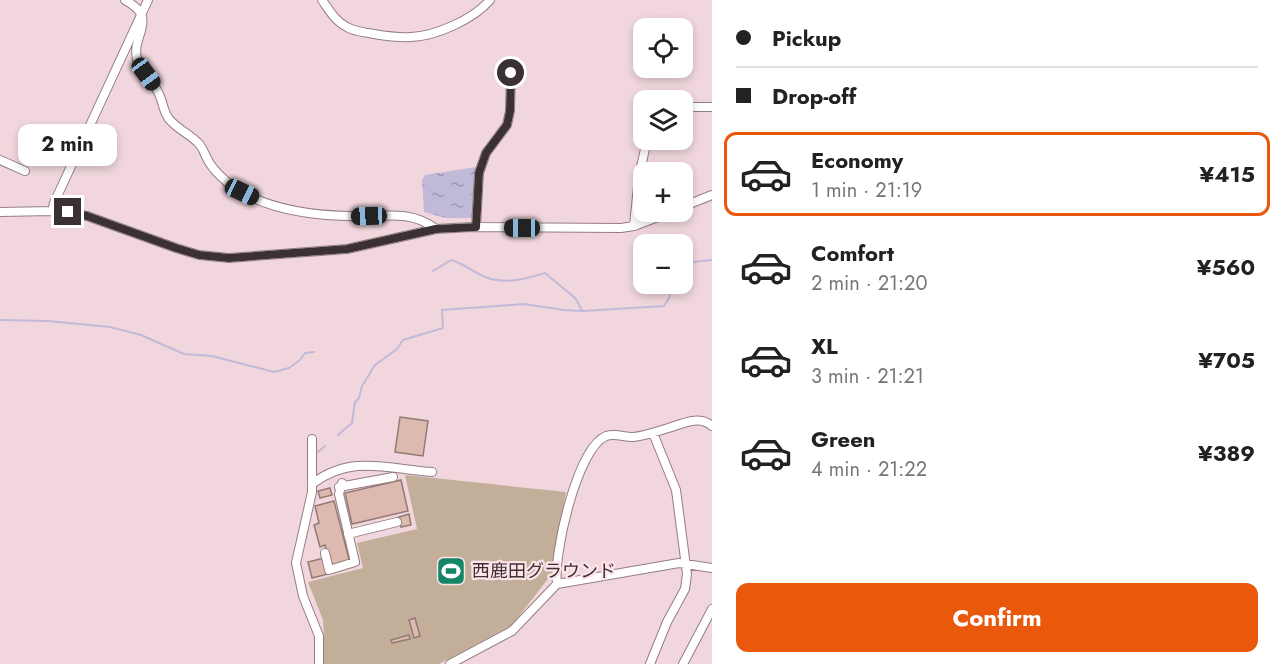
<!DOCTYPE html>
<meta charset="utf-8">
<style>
:root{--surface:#fff;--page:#f6f6f6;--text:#222;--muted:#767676;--line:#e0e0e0;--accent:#ea580c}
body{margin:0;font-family:Jost,"Noto Sans JP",sans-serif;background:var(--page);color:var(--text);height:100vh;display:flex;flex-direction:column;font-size:22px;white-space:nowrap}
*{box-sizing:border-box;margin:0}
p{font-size:20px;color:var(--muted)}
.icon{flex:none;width:33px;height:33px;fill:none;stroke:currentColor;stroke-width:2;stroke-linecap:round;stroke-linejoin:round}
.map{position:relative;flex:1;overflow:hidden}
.drawer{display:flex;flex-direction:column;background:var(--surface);width:570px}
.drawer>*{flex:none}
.hud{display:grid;align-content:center;height:132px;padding:0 24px;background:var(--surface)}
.buttons{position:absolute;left:633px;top:18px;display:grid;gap:12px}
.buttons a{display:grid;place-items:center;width:60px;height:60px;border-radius:12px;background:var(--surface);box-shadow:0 3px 9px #0003;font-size:30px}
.end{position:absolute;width:27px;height:27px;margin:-14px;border:8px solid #3b3133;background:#fff;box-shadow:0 0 0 3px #fff}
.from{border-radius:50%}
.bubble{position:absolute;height:42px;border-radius:12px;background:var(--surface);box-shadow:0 3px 9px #0003;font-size:20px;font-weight:700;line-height:42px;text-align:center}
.car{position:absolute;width:18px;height:36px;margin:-18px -9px;border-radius:8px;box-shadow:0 0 4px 2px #0007;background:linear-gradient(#222 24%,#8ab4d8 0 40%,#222 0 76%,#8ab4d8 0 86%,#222 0)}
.hud b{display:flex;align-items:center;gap:21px;height:57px;font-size:22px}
.hud b+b{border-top:2px solid var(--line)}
.hud i{width:15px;height:15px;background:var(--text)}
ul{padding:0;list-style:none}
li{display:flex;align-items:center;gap:18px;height:84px;margin:0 12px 9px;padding:0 12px;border:3px solid transparent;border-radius:12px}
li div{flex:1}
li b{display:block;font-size:22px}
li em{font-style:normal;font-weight:700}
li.active{border-color:var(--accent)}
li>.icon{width:54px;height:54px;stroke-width:1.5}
.cta{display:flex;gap:12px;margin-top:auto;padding:12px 24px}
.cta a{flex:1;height:69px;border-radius:12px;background:var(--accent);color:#fff;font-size:24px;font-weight:700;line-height:69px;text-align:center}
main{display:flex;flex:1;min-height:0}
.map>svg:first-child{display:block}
.pitch{fill:#c3ae99}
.water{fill:url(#water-ripples)}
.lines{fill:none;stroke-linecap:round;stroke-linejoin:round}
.stream{stroke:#c1b9d8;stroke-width:2}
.building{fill:#deb9b0;stroke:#927b75;stroke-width:1.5}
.minor-casing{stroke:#947d82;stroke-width:10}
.minor{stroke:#fff;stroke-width:8}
.route{stroke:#3b3133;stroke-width:8}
.labels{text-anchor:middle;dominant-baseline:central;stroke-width:4.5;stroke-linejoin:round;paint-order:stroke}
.poi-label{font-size:18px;fill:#3b3133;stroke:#fee4ea;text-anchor:start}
</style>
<main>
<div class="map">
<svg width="712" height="664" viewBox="0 0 712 664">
<defs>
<pattern id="water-ripples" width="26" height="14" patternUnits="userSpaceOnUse" patternTransform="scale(1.5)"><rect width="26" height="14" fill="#c1b9d8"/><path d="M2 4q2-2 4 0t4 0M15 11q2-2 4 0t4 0" fill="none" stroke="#9e97b0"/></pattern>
</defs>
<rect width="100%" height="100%" fill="#f1d7dd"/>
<path class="pitch" d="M405 475 566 492 551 575 512 625 439 664H323L324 637 323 620 308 582 363 568 357 543 417 529Z"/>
<path class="water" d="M476 167 472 218H446L424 212 422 180 425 175Z"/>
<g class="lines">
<path class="stream" d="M682 263 712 260
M433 271 451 260C464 264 474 272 485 277 506 285 525 279 545 273L575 298 582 310
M0 320 48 321 110 327 141 335 184 354 212 356 274 372 289 368 300 360 305 353 314 352
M338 435 352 423 355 402 359 398 362 386 375 365 397 349 403 340 443 328 442 310 524 304 564 310 583 311 664 306 669 298 672 284
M318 452 325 446"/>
</g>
<path class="building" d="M400 417 428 421 423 456 395 452Z
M401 480 408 511 352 524 345 493Z
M330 488 332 495 320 498 318 491Z
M334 501 350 563 330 568 325 545 320 547 314 525 319 523 315 506Z
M409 514 411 525 401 527 399 517Z
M324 558 328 574 312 578 308 562Z
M415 618 420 636 414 638 409 620Z
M409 635 410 639 392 643 391 640Z"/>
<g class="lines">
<g class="minor-casing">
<path id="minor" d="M125 0C160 19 131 34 137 59 140 72 154 82 159 94 163 102 163 111 169 119 178 130 192 135 200 145 204 150 205 156 209 162 213 169 220 176 227 182 259 208 309 215 348 216 380 218 409 208 436 229
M322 0C329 10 335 21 347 27 355 32 365 32 374 34 386 36 399 38 411 37 436 36 474 19 490 0
M682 107H712
M0 160 25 171
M682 207 712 195
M52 211 54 203 148 0
M0 212 52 211 87 216 176 248 199 255 229 258 347 249 436 229 472 227 621 228 634 226 671 212
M634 226 639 176 647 140
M476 227 479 173 486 153 507 125 510 111 511 73
M312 439V492L296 563 303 596 319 636V664
M312 484C351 454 388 469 432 472
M339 487 393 477
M348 534 397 522
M325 553 329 570 355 562 339 494 342 483
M557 584C553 555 577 448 606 436 615 433 624 437 633 437 644 436 655 432 665 429 680 425 698 414 712 426
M450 664 512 631 557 584 679 563 712 568
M650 664 667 622 685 589 687 574 676 490 653 433
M683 664 712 609"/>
</g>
<use href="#minor" class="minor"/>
</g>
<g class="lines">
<path class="route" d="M68 212 87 216 176 248 199 255 229 258 347 249 436 229 476 227 479 173 486 153 507 125 510 111 511 73"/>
</g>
<defs>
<g id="stadium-square" transform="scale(1.5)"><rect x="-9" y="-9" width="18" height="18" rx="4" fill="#148666" stroke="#fee4ea"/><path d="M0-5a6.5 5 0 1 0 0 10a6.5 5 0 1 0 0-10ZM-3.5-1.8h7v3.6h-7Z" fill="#fff"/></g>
</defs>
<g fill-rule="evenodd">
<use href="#stadium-square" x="451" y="571"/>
</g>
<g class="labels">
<g class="poi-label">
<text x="472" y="571">西鹿田グラウンド</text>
</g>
</g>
</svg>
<div class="buttons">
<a><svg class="icon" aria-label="locate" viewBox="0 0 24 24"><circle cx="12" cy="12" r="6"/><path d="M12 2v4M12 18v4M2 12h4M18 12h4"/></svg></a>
<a><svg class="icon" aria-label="layers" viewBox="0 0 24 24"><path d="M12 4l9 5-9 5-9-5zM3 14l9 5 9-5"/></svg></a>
<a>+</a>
<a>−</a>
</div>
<i class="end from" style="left:511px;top:73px"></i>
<i class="end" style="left:68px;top:212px"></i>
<div class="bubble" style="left:18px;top:124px;width:99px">2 min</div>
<i class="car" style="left:146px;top:74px;rotate:144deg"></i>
<i class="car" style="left:242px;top:192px;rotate:115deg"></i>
<i class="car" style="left:369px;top:216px;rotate:268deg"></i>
<i class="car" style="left:522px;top:228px;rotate:270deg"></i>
</div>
<section class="drawer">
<div class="hud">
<b><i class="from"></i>Pickup</b>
<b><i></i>Drop-off</b>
</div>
<ul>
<li class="active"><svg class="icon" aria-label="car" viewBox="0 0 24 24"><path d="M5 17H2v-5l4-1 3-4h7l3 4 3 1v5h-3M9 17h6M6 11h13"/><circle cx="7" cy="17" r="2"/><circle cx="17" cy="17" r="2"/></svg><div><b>Economy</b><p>1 min · 21:19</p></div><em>¥415</em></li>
<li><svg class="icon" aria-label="car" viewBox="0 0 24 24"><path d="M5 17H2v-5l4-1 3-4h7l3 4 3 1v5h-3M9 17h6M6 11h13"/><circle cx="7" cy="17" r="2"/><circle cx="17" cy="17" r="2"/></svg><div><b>Comfort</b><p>2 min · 21:20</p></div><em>¥560</em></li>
<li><svg class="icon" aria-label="car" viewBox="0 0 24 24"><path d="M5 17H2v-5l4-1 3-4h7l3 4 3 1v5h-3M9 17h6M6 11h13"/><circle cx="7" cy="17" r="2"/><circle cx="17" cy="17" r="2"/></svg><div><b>XL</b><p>3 min · 21:21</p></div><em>¥705</em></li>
<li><svg class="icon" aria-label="car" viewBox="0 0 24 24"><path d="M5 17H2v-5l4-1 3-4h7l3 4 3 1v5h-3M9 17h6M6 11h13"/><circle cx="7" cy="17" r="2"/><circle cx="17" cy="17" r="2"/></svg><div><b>Green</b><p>4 min · 21:22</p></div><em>¥389</em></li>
</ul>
<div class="cta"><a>Confirm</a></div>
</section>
</main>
